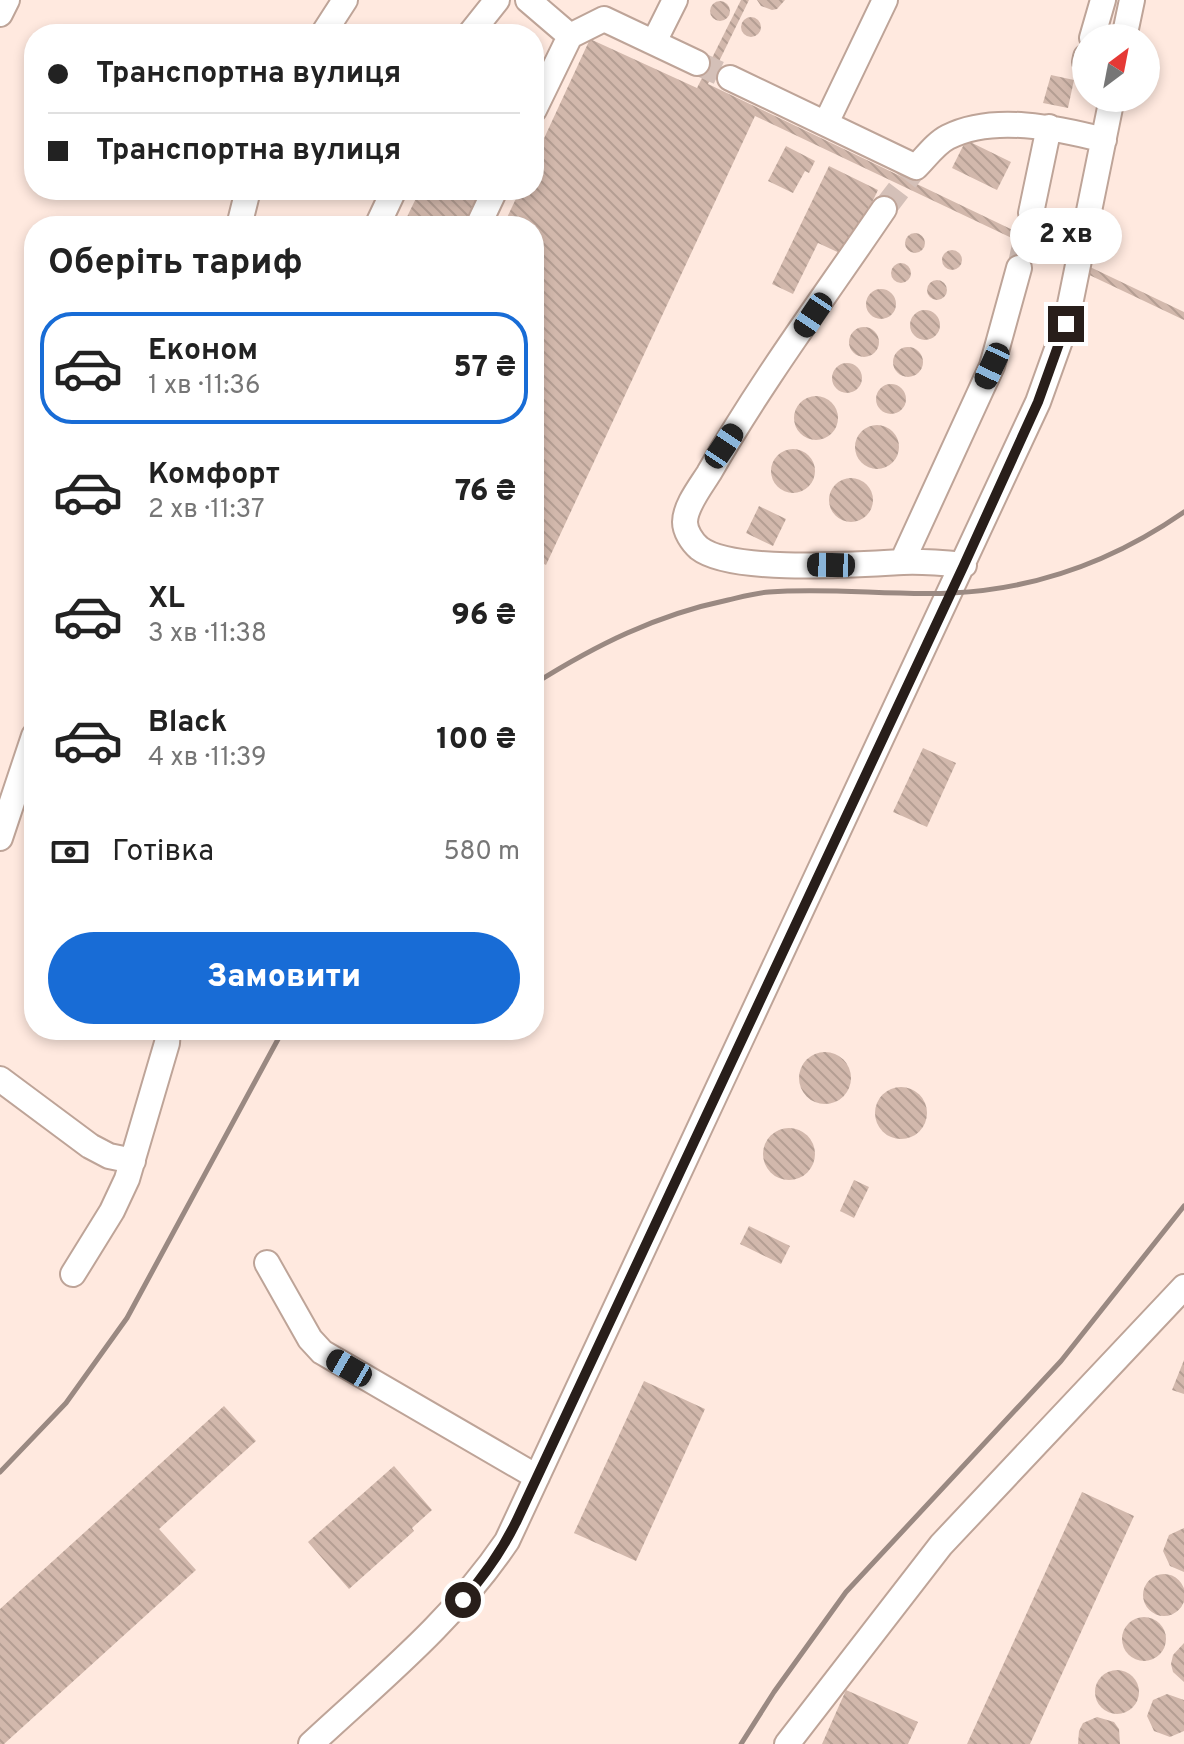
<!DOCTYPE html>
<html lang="uk">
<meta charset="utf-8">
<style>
:root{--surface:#fff;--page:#f6f6f6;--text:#222;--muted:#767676;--line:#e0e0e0;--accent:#186cd6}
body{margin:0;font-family:Overpass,sans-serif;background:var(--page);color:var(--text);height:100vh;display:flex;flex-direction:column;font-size:30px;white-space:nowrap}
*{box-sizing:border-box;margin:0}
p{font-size:26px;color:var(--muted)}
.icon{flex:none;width:44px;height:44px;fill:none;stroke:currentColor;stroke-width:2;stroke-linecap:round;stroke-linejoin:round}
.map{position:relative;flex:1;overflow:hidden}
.sheet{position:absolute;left:24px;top:216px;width:520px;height:824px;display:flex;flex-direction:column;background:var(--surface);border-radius:32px;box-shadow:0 4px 12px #0003}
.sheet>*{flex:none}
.banner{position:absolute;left:24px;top:24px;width:520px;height:176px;border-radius:32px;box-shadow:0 4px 12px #0003;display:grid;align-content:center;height:176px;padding:0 24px;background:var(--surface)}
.needle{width:52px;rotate:32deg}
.tools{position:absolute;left:1072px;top:24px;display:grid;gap:16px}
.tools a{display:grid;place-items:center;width:88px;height:88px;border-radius:50%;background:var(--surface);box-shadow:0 4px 12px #0003;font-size:40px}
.end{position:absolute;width:36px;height:36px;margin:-18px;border:10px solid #281e1a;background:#fff;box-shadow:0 0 0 4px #fff}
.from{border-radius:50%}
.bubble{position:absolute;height:56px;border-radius:28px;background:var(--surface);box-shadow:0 4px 12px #0003;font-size:26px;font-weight:800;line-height:56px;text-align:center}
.car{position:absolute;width:24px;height:48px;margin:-24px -12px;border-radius:10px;box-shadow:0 0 6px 2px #0007;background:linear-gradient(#222 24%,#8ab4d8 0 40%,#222 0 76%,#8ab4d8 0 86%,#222 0)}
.banner b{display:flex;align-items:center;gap:28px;height:76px;font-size:30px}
.banner b+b{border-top:2px solid var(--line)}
.banner i{width:20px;height:20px;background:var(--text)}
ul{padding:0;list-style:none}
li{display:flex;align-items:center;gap:24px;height:112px;margin:0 16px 12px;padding:0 8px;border:4px solid transparent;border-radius:32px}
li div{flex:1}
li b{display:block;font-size:30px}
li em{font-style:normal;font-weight:800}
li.selected{border-color:var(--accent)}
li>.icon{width:72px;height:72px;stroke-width:1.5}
h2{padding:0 24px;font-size:36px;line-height:96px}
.pay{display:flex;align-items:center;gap:20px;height:88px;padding:0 24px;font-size:30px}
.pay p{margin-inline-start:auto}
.cta{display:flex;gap:16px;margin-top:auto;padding:16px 24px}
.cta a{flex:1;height:92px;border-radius:48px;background:var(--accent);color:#fff;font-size:32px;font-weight:800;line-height:92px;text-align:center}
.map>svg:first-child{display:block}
.building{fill:url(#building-back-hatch)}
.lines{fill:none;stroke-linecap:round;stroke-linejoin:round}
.minor-tunnel{stroke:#d4c0b8;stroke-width:24;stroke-dasharray:24 12;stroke-linecap:butt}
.minor-casing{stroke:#bea498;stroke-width:28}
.minor{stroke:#fff;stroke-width:24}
.rail{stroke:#9a8982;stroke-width:5}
.route{stroke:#281e1a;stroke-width:10}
</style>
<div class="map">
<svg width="1184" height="1744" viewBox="0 0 1184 1744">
<defs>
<pattern id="building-back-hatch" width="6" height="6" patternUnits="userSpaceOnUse" patternTransform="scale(2)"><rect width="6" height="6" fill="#d2b8ac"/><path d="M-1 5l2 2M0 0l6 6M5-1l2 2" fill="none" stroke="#b49e93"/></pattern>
</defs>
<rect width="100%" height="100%" fill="#ffe9df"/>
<path class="building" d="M741 0H749L708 84 1184 312V320L755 116 546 565 534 559V226H503L520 190H534V160L590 39 697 88Z
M757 0H785L777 9 772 10 761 6Z
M710 11a10 10 0 1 1 20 0a10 10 0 1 1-20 0Z
M741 27a10 10 0 1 1 20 0a10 10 0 1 1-20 0Z
M1051 75 1074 80 1068 108 1043 103Z
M966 140 1011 162 997 190 952 168Z
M786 146 815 161 809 173 805 171 793 193 768 181Z
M829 166 878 190 846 256 818 243 793 294 772 284Z
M420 190H480L463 226H417L405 221Z
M905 243a10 10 0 1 1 20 0a10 10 0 1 1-20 0Z
M942 260a10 10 0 1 1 20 0a10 10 0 1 1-20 0Z
M891 273a10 10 0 1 1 20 0a10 10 0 1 1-20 0Z
M927 290a10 10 0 1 1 20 0a10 10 0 1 1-20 0Z
M866 304a15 15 0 1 1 30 0a15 15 0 1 1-30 0Z
M910 325a15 15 0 1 1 30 0a15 15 0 1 1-30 0Z
M849 342a15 15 0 1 1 30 0a15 15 0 1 1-30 0Z
M893 362a15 15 0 1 1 30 0a15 15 0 1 1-30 0Z
M832 378a15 15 0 1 1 30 0a15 15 0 1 1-30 0Z
M876 399a15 15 0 1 1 30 0a15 15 0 1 1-30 0Z
M794 418a22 22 0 1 1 44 0a22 22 0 1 1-44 0Z
M855 447a22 22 0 1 1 44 0a22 22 0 1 1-44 0Z
M771 471a22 22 0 1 1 44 0a22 22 0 1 1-44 0Z
M829 500a22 22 0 1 1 44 0a22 22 0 1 1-44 0Z
M759 506 786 519 773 546 746 533Z
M923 748 956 763 927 827 893 812Z
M799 1078a26 26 0 1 1 52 0a26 26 0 1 1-52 0Z
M875 1113a26 26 0 1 1 52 0a26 26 0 1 1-52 0Z
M763 1154a26 26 0 1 1 52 0a26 26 0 1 1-52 0Z
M854 1180 869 1187 854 1218 840 1211Z
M749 1226 790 1246 781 1264 740 1244Z
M1184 1360V1394L1172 1390Z
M644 1381 705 1409 636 1561 574 1533Z
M224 1406 256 1441 159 1529 196 1570 4 1744H0V1609Z
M394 1466 432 1510 412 1528 414 1531 349 1589 308 1542Z
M1082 1492 1134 1516 1030 1744H967Z
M1184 1528V1572L1170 1566 1163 1551 1169 1535Z
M1143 1595a21 21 0 1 1 42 0a21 21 0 1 1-42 0Z
M1122 1639a22 22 0 1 1 44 0a22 22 0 1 1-44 0Z
M1184 1643V1682L1173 1672 1171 1664 1173 1655Z
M1095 1692a22 22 0 1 1 44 0a22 22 0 1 1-44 0Z
M846 1690 918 1722 908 1744H822Z
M1167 1694 1184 1700V1731L1170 1737 1154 1731 1147 1716 1153 1700Z
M1097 1717 1114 1722 1119 1729 1120 1744H1078L1079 1731 1083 1723Z"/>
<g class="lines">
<path class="minor-tunnel" d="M697 63 730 78
M884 209 916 167
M1019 268 1031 213"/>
<g class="minor-casing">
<path id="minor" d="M528 0 570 36
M0 14 7 0
M323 34 345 0
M470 34 497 0
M1092 38 1103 0
M1124 38 1132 0
M654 42 675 0
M1085 62 1086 57
M730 78 916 167C926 157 936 143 948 137 993 114 1058 128 1104 140
M534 110 570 36 604 19 697 63
M826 123 885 0
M884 209C825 296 761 382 709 473 701 486 685 506 685 522 685 531 692 542 699 548 732 574 861 564 903 562 923 561 944 563 964 565
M1031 213 1049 127
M239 226 248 190
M377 226 394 190
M478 226 495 190
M902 562 992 366 1019 268
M0 838 34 736
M0 1079 90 1146 109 1156 133 1161
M267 1263 310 1339 322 1352 537 1477
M73 1274 112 1211 127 1179 167 1043 168 1030
M311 1744C382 1678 452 1622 507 1541L1038 402 1066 324 1112 98
M787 1744 941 1545 1184 1287"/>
</g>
<use href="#minor" class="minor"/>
<path class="rail" d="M534 684C596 645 656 615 728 600 741 597 756 593 769 592 830 587 891 596 952 593 1036 589 1115 560 1184 512
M0 1472 66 1403 127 1318 283 1030
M741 1744 774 1692 846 1592 1061 1361 1184 1206"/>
</g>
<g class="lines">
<path class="route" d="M463 1600C485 1575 503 1549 517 1520L964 565 1038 402 1066 324"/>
</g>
</svg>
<div class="tools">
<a><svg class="needle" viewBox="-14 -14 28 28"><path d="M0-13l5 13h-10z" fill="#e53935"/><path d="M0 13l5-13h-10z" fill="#767676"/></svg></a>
</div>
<i class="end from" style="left:463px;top:1600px"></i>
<i class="end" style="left:1066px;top:324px"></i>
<div class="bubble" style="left:1010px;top:208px;width:112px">2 хв</div>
<i class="car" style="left:813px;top:315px;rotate:214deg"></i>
<i class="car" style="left:992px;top:366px;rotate:205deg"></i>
<i class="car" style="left:724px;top:446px;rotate:34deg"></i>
<i class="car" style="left:831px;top:565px;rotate:271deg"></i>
<i class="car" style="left:349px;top:1368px;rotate:300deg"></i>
<div class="banner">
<b><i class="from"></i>Транспортна вулиця</b>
<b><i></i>Транспортна вулиця</b>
</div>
<section class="sheet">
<h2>Оберіть тариф</h2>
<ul>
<li class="selected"><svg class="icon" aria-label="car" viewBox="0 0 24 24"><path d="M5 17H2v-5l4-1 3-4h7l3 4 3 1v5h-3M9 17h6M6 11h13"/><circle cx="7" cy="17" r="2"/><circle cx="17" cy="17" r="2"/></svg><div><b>Економ</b><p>1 хв · 11:36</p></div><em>57 ₴</em></li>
<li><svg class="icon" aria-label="car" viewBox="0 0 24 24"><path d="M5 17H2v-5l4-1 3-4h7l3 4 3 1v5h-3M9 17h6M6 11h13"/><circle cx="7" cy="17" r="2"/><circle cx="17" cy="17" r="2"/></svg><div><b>Комфорт</b><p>2 хв · 11:37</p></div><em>76 ₴</em></li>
<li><svg class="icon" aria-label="car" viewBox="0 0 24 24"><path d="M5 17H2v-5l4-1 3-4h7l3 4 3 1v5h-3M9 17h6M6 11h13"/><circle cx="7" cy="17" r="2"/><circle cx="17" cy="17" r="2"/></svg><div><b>XL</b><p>3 хв · 11:38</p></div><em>96 ₴</em></li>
<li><svg class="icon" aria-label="car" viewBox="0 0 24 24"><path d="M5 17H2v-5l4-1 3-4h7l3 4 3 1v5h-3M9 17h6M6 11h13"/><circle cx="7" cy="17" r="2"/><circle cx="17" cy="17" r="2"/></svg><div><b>Black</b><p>4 хв · 11:39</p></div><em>100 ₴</em></li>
</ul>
<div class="pay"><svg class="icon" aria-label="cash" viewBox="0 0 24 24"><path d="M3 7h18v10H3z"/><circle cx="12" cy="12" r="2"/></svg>Готівка<p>580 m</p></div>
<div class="cta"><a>Замовити</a></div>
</section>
</div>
